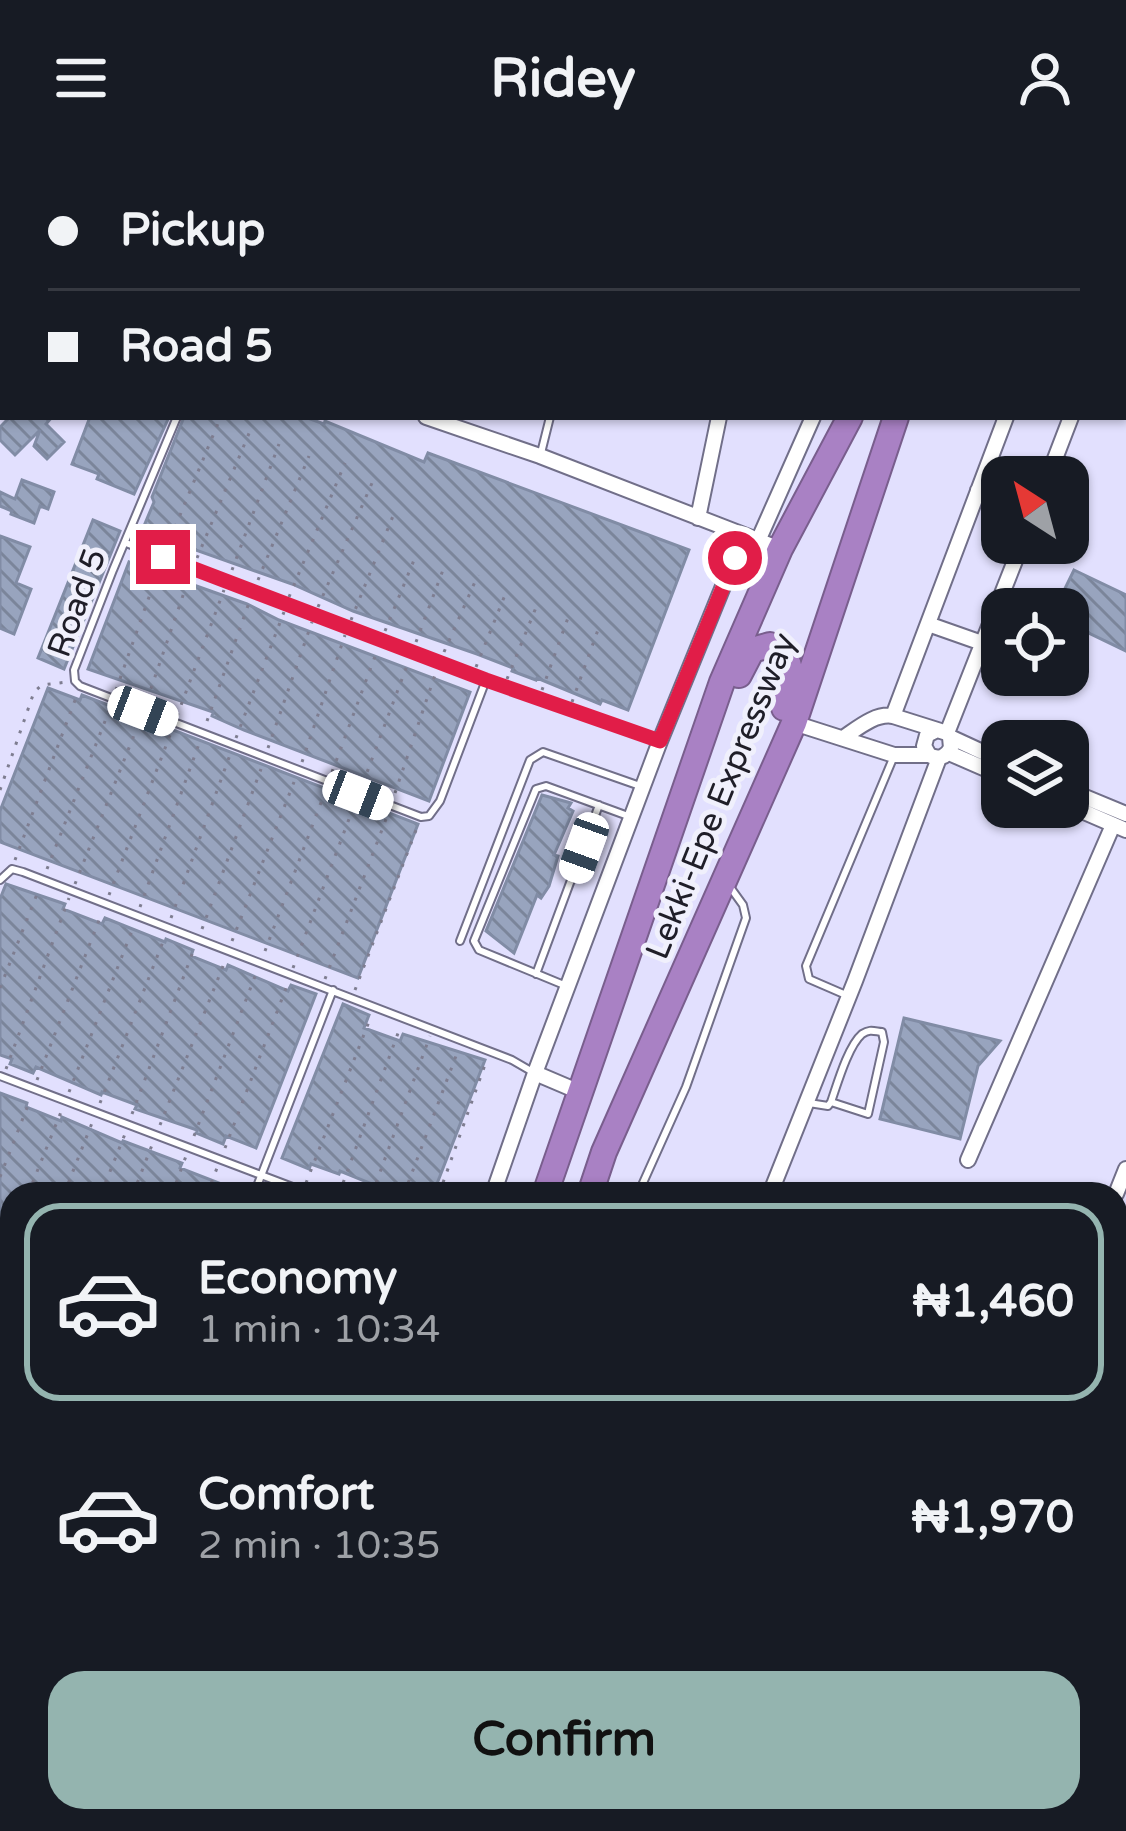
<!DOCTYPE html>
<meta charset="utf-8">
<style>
:root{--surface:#171b24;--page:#242831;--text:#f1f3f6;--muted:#9ea1a6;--line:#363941;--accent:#94b4af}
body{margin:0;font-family:"Varela Round",sans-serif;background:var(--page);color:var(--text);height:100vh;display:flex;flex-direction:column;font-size:45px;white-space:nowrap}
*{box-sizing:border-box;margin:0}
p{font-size:39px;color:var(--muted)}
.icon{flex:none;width:66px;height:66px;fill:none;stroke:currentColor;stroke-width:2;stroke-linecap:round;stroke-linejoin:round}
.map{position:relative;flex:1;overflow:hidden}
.sheet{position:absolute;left:0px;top:1026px;width:1128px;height:651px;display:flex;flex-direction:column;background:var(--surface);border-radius:36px 36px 0 0;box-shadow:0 3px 9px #0004}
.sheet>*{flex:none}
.guide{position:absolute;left:0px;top:0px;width:1128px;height:264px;box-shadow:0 3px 9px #0004;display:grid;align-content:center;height:264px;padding:0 48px;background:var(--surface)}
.needle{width:78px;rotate:324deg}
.buttons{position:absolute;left:981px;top:300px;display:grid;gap:24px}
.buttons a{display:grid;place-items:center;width:108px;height:108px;border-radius:24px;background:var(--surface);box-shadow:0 3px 9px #0004;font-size:60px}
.end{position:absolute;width:54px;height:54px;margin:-27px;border:15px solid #e11d48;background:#fff;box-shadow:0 0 0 6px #fff}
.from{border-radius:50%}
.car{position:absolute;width:36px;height:72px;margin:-36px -18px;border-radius:15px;box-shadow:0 0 9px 3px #0007;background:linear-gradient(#fff 24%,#345 0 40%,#fff 0 76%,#345 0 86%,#fff 0)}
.guide b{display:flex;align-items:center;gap:42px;height:114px;font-size:45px}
.guide b+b{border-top:3px solid var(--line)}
.guide i{width:30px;height:30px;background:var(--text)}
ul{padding:21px 0 0;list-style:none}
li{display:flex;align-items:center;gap:36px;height:198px;margin:0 24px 18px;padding:0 24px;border:6px solid transparent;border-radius:36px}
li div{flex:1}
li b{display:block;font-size:45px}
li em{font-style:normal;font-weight:700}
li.on{border-color:var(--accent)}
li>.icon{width:108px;height:108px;stroke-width:1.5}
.primary-button{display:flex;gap:24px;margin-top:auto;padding:24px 48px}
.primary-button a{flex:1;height:138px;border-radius:36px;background:var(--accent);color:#111;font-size:48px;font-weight:700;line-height:138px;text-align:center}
header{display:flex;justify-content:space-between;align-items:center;height:156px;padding:0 48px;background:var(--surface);font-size:54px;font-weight:700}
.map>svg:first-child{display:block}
.building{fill:url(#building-back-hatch);stroke:#818ca5;stroke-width:3}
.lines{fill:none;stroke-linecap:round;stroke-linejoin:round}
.lane-casing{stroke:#716f89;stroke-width:10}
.street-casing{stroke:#716f89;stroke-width:18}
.secondary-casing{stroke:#716f89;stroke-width:22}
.highway-casing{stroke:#795e8d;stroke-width:28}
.path{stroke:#7e7d90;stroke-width:3;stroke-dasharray:3 9;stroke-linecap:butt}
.lane{stroke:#fff;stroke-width:6}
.street{stroke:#fff;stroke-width:14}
.secondary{stroke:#e5d9ed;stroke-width:18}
.highway{stroke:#a981c4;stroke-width:24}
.route{stroke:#e11d48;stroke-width:15}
.labels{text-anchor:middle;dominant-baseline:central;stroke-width:10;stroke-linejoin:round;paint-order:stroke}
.street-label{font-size:33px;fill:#1f1e28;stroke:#f0f0fc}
</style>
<header><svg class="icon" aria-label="menu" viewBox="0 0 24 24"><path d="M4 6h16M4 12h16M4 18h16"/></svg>Ridey<svg class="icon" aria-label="person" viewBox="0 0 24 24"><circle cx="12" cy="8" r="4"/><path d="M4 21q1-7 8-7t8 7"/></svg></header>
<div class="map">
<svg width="1126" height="1675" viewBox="0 0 1126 1675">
<defs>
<pattern id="building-back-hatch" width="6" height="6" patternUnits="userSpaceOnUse" patternTransform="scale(3)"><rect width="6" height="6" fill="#98a4be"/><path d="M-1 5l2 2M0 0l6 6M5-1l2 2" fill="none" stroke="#7b859a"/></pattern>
</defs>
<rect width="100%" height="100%" fill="#e2e0fe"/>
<path class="building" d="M10 261H52L46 268 64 286 47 303 34 290 40 274 15 299 0 284V271Z
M90 261H169L134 338 97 323 99 318 72 308Z
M184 261H305L324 268 325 265 424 306 428 297 689 394 628 554 602 544 600 548 537 522 536 524 512 515 513 512 477 498 353 455 292 428 173 386 175 382 144 370 154 346 152 341Z
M22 324 54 336 48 353 40 350 34 367 11 358 12 355 0 350V336L15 343Z
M93 364 120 375 64 513 38 502Z
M0 380 30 391 16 427 31 433 14 478 0 472Z
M129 406 247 448 279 464 470 536 429 645 244 574 212 560 213 556 88 513Z
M1074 414 1126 439V495L1068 467V453H1055Z
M48 532 80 544 82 539 418 668 358 822 0 686V655Z
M542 639 571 647 568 652 573 655 554 699 558 700 549 730 541 742 537 739 514 797 486 775Z
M6 728 65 748 63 753 102 768 105 762 165 786 166 783 193 794 191 800 226 814 228 809 288 835 291 829 316 838 256 992 226 980 223 988 196 977 197 974 135 953 137 949 102 936 101 939 36 911 33 917 10 908 12 903 0 899V743Z
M343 848 369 859 364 872 400 885 403 878 485 904 433 1038H373L377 1030 340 1015 339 1018 311 1008 309 1013 282 1002Z
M904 862 1000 885 978 910 960 983 880 963Z
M0 937 27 947 26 951 61 965 62 961 122 987 123 985 182 1007 180 1012 247 1038H12V1119L0 1114Z
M0 1551 12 1559V1600L0 1592Z"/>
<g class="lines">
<g class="lane-casing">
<path id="lane" d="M621 3 622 0
M0 108 3 110
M0 244 3 241
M177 261 113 414 74 514 75 525 80 530 421 661 429 660 440 645 486 524
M541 297 550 261
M126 387 486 524 657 584
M0 724 12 713 23 716 512 904 531 915
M460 785 530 604 543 596 640 630
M536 818 599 649
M564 829 479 794 474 785 536 633 546 630 628 660
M846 839 809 823 806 810 894 600
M0 920 311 1038
M809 947 828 950 831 946C837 929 848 890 862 878 870 873 873 875 882 876L884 886 868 958 831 946
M254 1038 333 834
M638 1038 686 931 746 762 743 749 730 731
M0 1131 12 1136
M0 1434 12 1441"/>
</g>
<g class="street-casing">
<path id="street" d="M209 0 210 3
M774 3 775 0
M917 3 918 0
M426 261 540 300 780 393
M1048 321 1071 261
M978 334 1002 342
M698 362 719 261
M758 385 813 261
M928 468 982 487
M893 560 1006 261
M794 567 894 599H929
M947 577 1022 387
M950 581 1002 605
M843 582C858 572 875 557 893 560L947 577 950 581 951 592C946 601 939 604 929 599L924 590 927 579 937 574
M949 597 1002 620
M1068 634 1126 658
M1068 649 1126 674
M535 917 582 937
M968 1004 1113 669
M493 1038 535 917 660 585 744 379
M770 1038 855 825 939 602
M1116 1038 1126 1013
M1116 1390 1126 1411
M1116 1497 1126 1494
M1116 1519 1126 1515
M0 1629 12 1636
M1116 1639 1126 1654
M65 1665 83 1675
M867 1665 872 1675
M1041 1665 1047 1675"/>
</g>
<g class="secondary-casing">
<path id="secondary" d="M0 1467 12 1474
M0 1495 12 1501
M304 1665 322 1675
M342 1665 366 1675
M553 1665 568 1675
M413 1675 430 1665
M452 1675 464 1665"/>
</g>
<g class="highway-casing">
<path id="highway" d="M969 3 971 0
M999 3 1000 0
M739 519 752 494 770 489C798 503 791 527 784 552
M545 1038 722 526 780 393 850 261
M590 1038 604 996 794 567 896 261
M586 1665 591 1675
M646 1665 651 1675"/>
</g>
<path class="path" d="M166 393 219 265
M197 402 250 275
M232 414 279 288
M258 424 309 300
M289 441 345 307
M318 451 372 327
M351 464 395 355
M385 475 414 404
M416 486 443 414
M444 496 478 419
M476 511 507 434
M507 523 537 449
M116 534 159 413
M542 534 569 459
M147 544 189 422
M572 546 599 471
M177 560 224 434
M207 565 250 444
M236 582 284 456
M268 592 312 466
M302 606 345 479
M332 616 377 495
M363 627 408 507
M0 634 34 536 42 529 67 526
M395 637 436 516
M15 704 77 539
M47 713 109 555
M75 728 140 564
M109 739 172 574
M140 751 200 585
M171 762 231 596
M202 773 261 613
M232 785 294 626
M265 795 325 636
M293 812 355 647
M325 823 388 658
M0 832 39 733
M355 834 418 669
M6 913 69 742
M37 924 101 759
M69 936 133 772
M100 947 164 783
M132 958 194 793
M160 969 225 805
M194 980 257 815
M225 992 288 827
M0 1021 30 944
M306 1027 370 863
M28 1038 61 956
M64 1038 92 967
M101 1038 125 978
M133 1038 152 989
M172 1038 186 1000
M207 1038 217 1012
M339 1038 401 869
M372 1038 430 880
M404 1038 459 892
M439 1038 487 903
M0 1108 12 1078"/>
<use href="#lane" class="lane"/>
<use href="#street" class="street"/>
<use href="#secondary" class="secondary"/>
<use href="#highway" class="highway"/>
</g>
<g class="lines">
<path class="route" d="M163 401 486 524 660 585 735 402"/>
</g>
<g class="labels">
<g class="street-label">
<text transform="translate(77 447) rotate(-70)">Road 5</text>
<text transform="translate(721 640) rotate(-68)">Lekki-Epe Expressway</text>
</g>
</g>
</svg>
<div class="buttons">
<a><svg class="needle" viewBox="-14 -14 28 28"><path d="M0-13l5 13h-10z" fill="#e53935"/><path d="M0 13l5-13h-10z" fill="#9ea1a6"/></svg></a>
<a><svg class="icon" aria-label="locate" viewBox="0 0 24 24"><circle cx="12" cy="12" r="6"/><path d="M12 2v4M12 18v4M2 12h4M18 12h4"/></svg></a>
<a><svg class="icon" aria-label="layers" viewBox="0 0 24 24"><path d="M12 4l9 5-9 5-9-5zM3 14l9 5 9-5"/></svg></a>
</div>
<i class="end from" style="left:735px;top:402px"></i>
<i class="end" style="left:163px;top:401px"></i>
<i class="car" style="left:143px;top:555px;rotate:111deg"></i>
<i class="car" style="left:358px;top:639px;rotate:111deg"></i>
<i class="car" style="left:584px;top:692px;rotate:200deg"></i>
<div class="guide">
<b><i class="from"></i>Pickup</b>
<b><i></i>Road 5</b>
</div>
<section class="sheet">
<ul>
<li class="on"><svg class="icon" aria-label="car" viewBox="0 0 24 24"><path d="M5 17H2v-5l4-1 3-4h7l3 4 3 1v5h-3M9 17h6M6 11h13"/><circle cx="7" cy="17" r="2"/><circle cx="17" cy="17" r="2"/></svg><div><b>Economy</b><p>1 min · 10:34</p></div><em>₦1,460</em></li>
<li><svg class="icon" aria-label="car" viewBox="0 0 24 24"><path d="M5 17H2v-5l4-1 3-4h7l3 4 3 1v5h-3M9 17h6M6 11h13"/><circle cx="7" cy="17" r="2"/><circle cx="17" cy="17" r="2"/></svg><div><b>Comfort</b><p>2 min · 10:35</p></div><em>₦1,970</em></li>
</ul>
<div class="primary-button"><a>Confirm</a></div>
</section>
</div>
